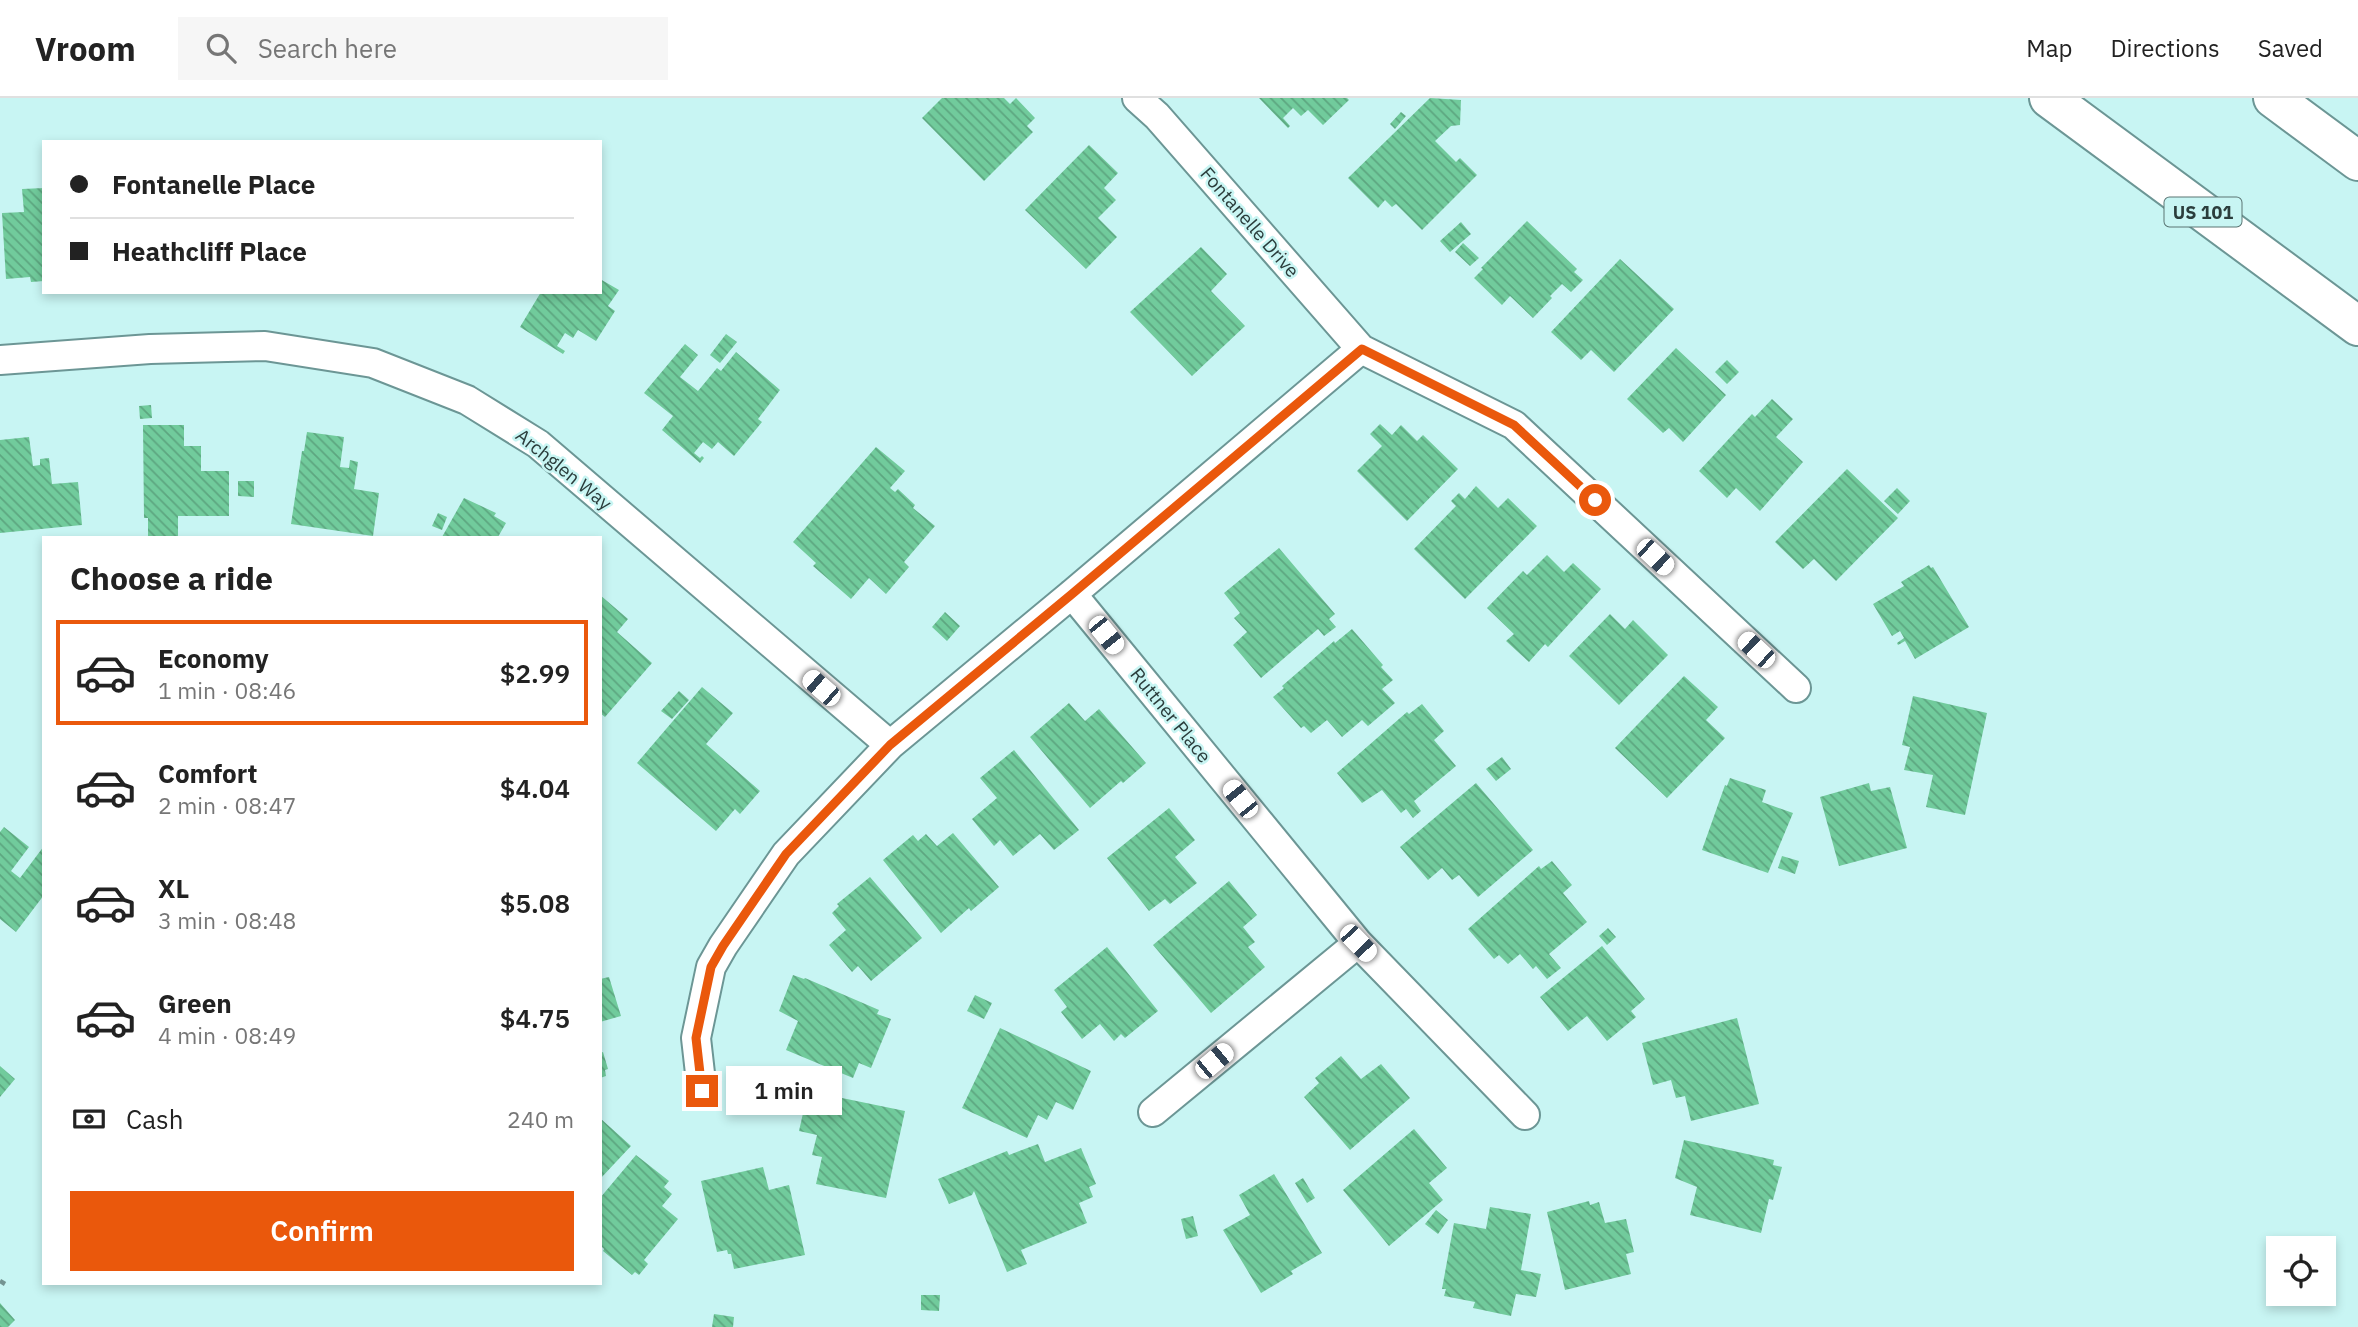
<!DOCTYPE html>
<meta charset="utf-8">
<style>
:root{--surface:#fff;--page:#f6f6f6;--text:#222;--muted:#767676;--line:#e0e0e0;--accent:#ea580c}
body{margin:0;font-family:"IBM Plex Sans",sans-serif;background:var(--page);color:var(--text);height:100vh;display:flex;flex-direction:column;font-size:26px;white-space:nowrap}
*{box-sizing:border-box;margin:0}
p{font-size:23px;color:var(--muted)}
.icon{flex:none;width:38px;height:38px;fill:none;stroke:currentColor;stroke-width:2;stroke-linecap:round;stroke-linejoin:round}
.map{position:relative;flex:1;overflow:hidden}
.sheet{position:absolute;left:42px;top:438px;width:560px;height:749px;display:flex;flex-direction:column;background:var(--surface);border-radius:0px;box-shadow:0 4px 10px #0003}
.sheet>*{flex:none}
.guide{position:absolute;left:42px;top:42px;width:560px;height:154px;border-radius:0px;box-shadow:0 4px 10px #0003;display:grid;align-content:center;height:154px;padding:0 28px;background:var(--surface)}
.buttons{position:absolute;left:2266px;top:1138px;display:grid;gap:14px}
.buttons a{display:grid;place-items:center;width:70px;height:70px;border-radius:0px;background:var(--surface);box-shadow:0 4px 10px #0003;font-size:35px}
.end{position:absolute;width:32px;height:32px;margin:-16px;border:9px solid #ea580c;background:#fff;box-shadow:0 0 0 4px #fff}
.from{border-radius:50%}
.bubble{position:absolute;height:49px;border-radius:0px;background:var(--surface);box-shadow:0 4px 10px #0003;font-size:23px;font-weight:600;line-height:49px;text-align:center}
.car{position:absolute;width:21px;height:42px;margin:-21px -10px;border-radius:9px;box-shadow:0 0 5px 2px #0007;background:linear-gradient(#fff 24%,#345 0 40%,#fff 0 76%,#345 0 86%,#fff 0)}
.guide b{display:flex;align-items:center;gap:24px;height:66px;font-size:26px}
.guide b+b{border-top:2px solid var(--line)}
.guide i{width:18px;height:18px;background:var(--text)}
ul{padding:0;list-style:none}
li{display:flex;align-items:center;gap:21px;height:105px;margin:0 14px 10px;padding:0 14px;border:4px solid transparent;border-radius:0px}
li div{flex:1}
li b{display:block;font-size:26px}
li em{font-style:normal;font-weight:600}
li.current{border-color:var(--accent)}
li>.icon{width:63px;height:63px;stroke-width:1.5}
h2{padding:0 28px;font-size:32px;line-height:84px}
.pay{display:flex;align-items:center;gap:18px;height:77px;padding:0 28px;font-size:26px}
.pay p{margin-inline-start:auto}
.cta{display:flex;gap:14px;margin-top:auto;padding:14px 28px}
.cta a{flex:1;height:80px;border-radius:0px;background:var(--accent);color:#fff;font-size:28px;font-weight:600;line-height:80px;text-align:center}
header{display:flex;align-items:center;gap:42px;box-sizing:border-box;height:98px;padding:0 35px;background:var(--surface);border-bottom:2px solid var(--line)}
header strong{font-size:33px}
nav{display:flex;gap:38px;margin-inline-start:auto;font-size:24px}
.search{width:490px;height:63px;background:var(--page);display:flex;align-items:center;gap:18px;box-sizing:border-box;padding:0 24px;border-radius:0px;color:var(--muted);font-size:26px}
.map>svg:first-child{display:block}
.building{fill:url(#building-back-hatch)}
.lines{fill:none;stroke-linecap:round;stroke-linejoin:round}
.street-casing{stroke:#6c9695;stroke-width:32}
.highway-casing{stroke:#6c9695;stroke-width:42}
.path{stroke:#749391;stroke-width:4.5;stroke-dasharray:7 3.5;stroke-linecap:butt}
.street{stroke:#fff;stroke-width:28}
.highway{stroke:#fff;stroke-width:38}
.route{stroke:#ea580c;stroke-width:9}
.labels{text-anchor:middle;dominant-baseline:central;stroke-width:5;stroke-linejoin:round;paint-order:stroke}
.shield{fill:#c8f5f3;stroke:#5a7473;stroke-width:2}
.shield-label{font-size:18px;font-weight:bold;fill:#2b3d3c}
.street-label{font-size:19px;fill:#2b3d3c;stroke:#c8f5f3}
</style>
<header>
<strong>Vroom</strong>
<div class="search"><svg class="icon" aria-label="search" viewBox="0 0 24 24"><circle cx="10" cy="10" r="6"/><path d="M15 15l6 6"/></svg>Search here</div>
<nav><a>Map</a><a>Directions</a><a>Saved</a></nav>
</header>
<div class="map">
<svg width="2358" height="1229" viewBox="0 0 2358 1229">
<defs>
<pattern id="building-back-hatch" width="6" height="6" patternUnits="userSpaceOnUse" patternTransform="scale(1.75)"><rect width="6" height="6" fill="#71cb9c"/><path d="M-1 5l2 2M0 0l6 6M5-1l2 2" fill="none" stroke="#5da680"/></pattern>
</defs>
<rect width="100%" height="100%" fill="#c8f5f3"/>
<path class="building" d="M942 0H1004L1010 6 1016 0 1035 20 1027 28 1033 34 984 83 922 20Z
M1259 0H1347L1349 2 1323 27 1308 12 1301 18 1293 10 1283 20 1290 28 1288 30Z
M1430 0 1461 2 1460 27 1451 28 1435 43 1456 64 1460 60 1477 77 1422 132 1396 106 1392 109 1385 102 1378 110 1348 80Z
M1401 14 1406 18 1395 31 1390 26Z
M1089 47 1118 75 1104 90 1116 102 1098 120 1117 139 1086 171 1025 112Z
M44 90V183L31 184 30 179 6 181 2 115 24 114 22 91Z
M1527 123 1577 171 1574 174 1583 182 1571 194 1562 186 1550 198 1552 200 1533 220 1510 198 1502 207 1474 180 1483 171 1481 170Z
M1461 124 1471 136 1450 154 1440 143Z
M1463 145 1479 160 1470 168 1455 154Z
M1201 149 1227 176 1211 193 1245 228 1192 278 1130 214Z
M1620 161 1674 211 1614 274 1591 252 1581 262 1551 234Z
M600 181 619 192 608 208 615 213 596 243 578 232 573 240 565 235 557 248 565 253 563 256 520 229 541 194H600Z
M726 236 737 244 720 265 710 257Z
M685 246 698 257 680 279 698 293 717 270 721 273 736 254 780 292 758 321 762 324 734 358 718 344 712 351 703 344 694 355 700 360 702 358 704 360 700 365 662 332 673 318 644 295Z
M1676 250 1726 297 1683 344 1669 330 1663 335 1627 301Z
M1727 262 1739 274 1727 286 1715 274Z
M1772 301 1793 321 1776 339 1803 364 1760 413 1736 390 1727 400 1699 373 1752 316 1755 319Z
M151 307 152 320 140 321 139 308Z
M1380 326 1392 337 1401 327 1417 343 1423 337 1458 371 1407 423 1357 373 1382 348 1370 336Z
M143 327H184V348H201V373H229V418H178V439H148V420H144Z
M307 334 344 339 340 369 349 370 350 362 358 364 354 391 379 395 373 438 291 426 302 353H304Z
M29 339 33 368 40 367V361L49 360 52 386 78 384 82 427 0 435V342Z
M876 349 905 373 890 390 895 394 898 391 915 407 913 410 935 428 904 464 909 469 886 496 869 480 851 501 813 468 816 465 793 444Z
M1847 371 1898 420 1836 483 1814 461 1803 471 1775 444Z
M238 383H254V399L238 398Z
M1476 388 1498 410 1508 400 1537 428 1465 501 1414 451 1456 408 1451 403 1459 395 1465 401Z
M1897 390 1910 403 1898 416 1884 403Z
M464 400 496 415 494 418 506 425 498 439H442Z
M438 415 447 419 442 432 432 428Z
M1279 450 1335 516 1329 521 1336 529 1324 538 1318 531 1261 580 1233 547 1247 534 1234 520 1240 515 1224 495Z
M1547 457 1564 474 1573 465 1601 491 1548 549 1545 546 1529 564 1506 543 1514 536 1487 510 1523 473 1527 477Z
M1929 467 1931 470 1933 469 1969 529 1915 561 1905 543 1898 547 1897 545 1904 540 1900 533 1892 538 1873 506 1904 488 1901 484Z
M600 497 628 521 617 534 652 565 605 619 600 615Z
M945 514 960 528 947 543 932 529Z
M1610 516 1625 531 1633 522 1668 557 1619 607 1569 558Z
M1352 531 1383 567 1381 569 1393 582 1382 591 1395 605 1368 628 1362 622 1342 639 1327 622 1311 635 1304 628 1301 630 1273 599 1284 590 1282 588 1334 543 1335 545Z
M1684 578 1718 609 1706 622 1725 640 1667 700 1615 650Z
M702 589 733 615 706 646 760 693 740 716 735 711 716 733 637 665Z
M679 593 689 602 672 621 661 613Z
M1913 598 1987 615 1965 717 1926 709 1933 677 1904 672 1910 649 1902 647Z
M1069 605 1085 623 1099 611 1146 665 1123 685 1121 683 1090 710 1030 639Z
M1422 606 1444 633 1434 642 1456 668 1414 703 1421 713 1413 720 1406 711 1401 715 1382 692 1362 705 1337 675 1407 614 1409 616Z
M1014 652 1079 732 1054 752 1040 736 1013 758 1000 742 994 748 972 721 997 700 980 680Z
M1502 659 1511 671 1496 683 1486 671Z
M1730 680 1766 692 1762 704 1793 715 1768 775 1702 752 1725 687 1727 688Z
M1476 685 1533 752 1478 799 1459 777 1452 782 1442 770 1428 782 1400 749Z
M1869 685 1871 693 1890 689 1907 750 1839 768 1820 699Z
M1169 710 1195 742 1175 759 1197 785 1170 806 1165 801 1149 813 1107 760Z
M4 729 29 749 11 773 20 780 44 748V797L16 834 0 821V734Z
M953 735 999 789 971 813 969 810 941 835 883 762 913 737 918 743 926 736 937 748Z
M1782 758 1799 763 1795 776 1778 770Z
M1552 763 1572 787 1563 795 1587 824 1549 856 1561 870 1547 881 1536 868 1533 871 1520 856 1508 866 1499 857 1494 861 1468 831 1539 768 1541 771Z
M870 779 922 840 871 883 858 868 852 874 829 847 846 832 832 815 839 808 837 806Z
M1229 783 1257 817 1243 829 1255 844 1248 849 1265 869 1211 915 1153 847Z
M1608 830 1616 839 1607 847 1599 838Z
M1602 848 1645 901 1631 913 1636 919 1607 943 1587 918 1568 933 1540 899Z
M1107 849 1158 913 1125 940 1121 936 1114 943 1100 926 1082 941 1061 914 1067 909 1054 892Z
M793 877 804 881 805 880 879 912 877 916 891 921 871 970 859 965 853 980 786 952 798 923 779 913Z
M609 879 621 918 600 924V881Z
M975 897 992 905 984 921 967 913Z
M1737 920 1759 1006 1691 1023 1685 998 1676 1000 1671 982 1653 987 1642 945Z
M1000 930 1091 973 1073 1012 1056 1004 1047 1022 1038 1017 1027 1040 962 1010Z
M603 954 608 971 605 972 606 978 600 980V955Z
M1341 958 1361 981 1381 966 1410 1000 1350 1052 1304 999 1319 985 1315 980Z
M0 968 15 981 0 999Z
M808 993 905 1013 886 1100 816 1086 822 1059 812 1057 817 1037 799 1033Z
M600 1020 631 1048 600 1081Z
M1414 1031 1447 1070 1429 1085 1443 1102 1389 1148 1343 1092Z
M1684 1042 1774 1062 1773 1067 1782 1069 1773 1102 1769 1101 1761 1135 1690 1117 1697 1089 1675 1080Z
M1038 1046 1045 1064 1081 1050 1096 1086 1089 1089 1093 1099 1079 1105 1087 1125 1021 1152 1027 1166 1007 1174 974 1093 972 1097 949 1106 938 1081 1007 1053 1009 1057Z
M636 1057 669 1083 664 1089 672 1096 662 1108 678 1121 644 1162 648 1166 639 1177 635 1174 632 1177 603 1153 604 1151 600 1147V1100Z
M763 1069 769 1092 789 1087 805 1157 734 1171 731 1156H728L727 1152 717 1154 701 1083Z
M1274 1076 1322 1155 1291 1173 1293 1176 1261 1195 1223 1132 1250 1117 1239 1097Z
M1303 1080 1315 1100 1307 1105 1295 1085Z
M1589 1103 1590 1107 1599 1104 1605 1125 1626 1121 1634 1154 1626 1156 1631 1176 1565 1192 1547 1114Z
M1490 1109 1531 1116 1521 1172 1541 1176 1536 1199 1516 1196 1511 1218 1473 1210 1475 1204 1444 1198 1446 1191H1442L1454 1125 1486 1131Z
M1436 1112 1448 1122 1438 1136 1425 1126Z
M1193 1118 1198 1138 1186 1141 1181 1121Z
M921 1197H940L939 1213 921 1212Z
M0 1205 15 1222 8 1229H0Z
M714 1216 734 1219 733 1229H712Z"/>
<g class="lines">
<g class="street-casing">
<path id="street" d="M1137 0 1157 18 1361 251 1514 327 1796 590
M0 262 150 251 265 248 373 265 467 302 538 346 890 647
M1072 496 1358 845 1525 1017
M702 993 696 940 711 869 723 848 786 756 890 647 1072 496 1361 251
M1153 1014 1358 845"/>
</g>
<g class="highway-casing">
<path id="highway" d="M2049 0 2358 228
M2273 0 2358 63"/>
</g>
<path class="path" d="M0 1183 5 1186"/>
<use href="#street" class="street"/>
<use href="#highway" class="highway"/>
</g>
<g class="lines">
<path class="route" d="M702 993 696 940 711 869 723 848 786 756 890 647 1072 496 1362 251 1514 327 1595 402"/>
</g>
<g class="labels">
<rect class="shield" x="2164.5" y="99.5" width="77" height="29" rx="5"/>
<g class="shield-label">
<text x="2203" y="114">US 101</text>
</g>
<g class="street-label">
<text transform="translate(1250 124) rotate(49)">Fontanelle Drive</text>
<text transform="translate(564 371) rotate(39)">Archglen Way</text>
<text transform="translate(1171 617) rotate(51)">Ruttner Place</text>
</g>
</g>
</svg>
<div class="buttons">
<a><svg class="icon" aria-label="locate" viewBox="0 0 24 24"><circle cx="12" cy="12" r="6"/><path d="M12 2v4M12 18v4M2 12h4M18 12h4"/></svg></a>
</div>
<i class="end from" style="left:1595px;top:402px"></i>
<i class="end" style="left:702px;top:993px"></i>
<div class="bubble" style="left:726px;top:968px;width:116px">1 min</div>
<i class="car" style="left:1655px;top:459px;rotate:133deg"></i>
<i class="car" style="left:1106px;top:537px;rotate:141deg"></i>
<i class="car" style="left:1756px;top:552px;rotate:313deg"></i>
<i class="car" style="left:821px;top:590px;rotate:311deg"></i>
<i class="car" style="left:1240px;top:701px;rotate:321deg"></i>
<i class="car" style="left:1358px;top:845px;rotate:136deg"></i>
<i class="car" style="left:1214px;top:963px;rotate:50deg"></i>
<div class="guide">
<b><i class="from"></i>Fontanelle Place</b>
<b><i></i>Heathcliff Place</b>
</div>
<section class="sheet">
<h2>Choose a ride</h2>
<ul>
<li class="current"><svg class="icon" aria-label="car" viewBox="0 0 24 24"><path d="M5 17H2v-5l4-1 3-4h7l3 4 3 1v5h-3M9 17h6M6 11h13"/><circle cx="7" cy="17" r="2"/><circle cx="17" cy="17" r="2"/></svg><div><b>Economy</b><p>1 min · 08:46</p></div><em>$2.99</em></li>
<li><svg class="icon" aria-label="car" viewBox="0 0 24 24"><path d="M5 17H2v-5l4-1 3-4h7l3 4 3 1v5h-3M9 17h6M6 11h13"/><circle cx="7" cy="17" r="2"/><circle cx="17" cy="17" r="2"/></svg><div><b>Comfort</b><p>2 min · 08:47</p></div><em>$4.04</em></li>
<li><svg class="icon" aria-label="car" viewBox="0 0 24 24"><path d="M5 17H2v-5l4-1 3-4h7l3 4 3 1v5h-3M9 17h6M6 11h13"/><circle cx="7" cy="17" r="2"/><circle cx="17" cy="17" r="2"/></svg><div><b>XL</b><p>3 min · 08:48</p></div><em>$5.08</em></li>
<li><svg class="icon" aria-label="car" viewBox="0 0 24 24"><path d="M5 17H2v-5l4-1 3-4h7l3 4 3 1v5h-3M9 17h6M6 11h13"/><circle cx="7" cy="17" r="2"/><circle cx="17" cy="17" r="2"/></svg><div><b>Green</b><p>4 min · 08:49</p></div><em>$4.75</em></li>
</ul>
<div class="pay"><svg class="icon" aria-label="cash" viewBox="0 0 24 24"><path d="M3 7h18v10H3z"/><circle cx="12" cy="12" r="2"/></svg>Cash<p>240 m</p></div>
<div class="cta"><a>Confirm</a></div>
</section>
</div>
